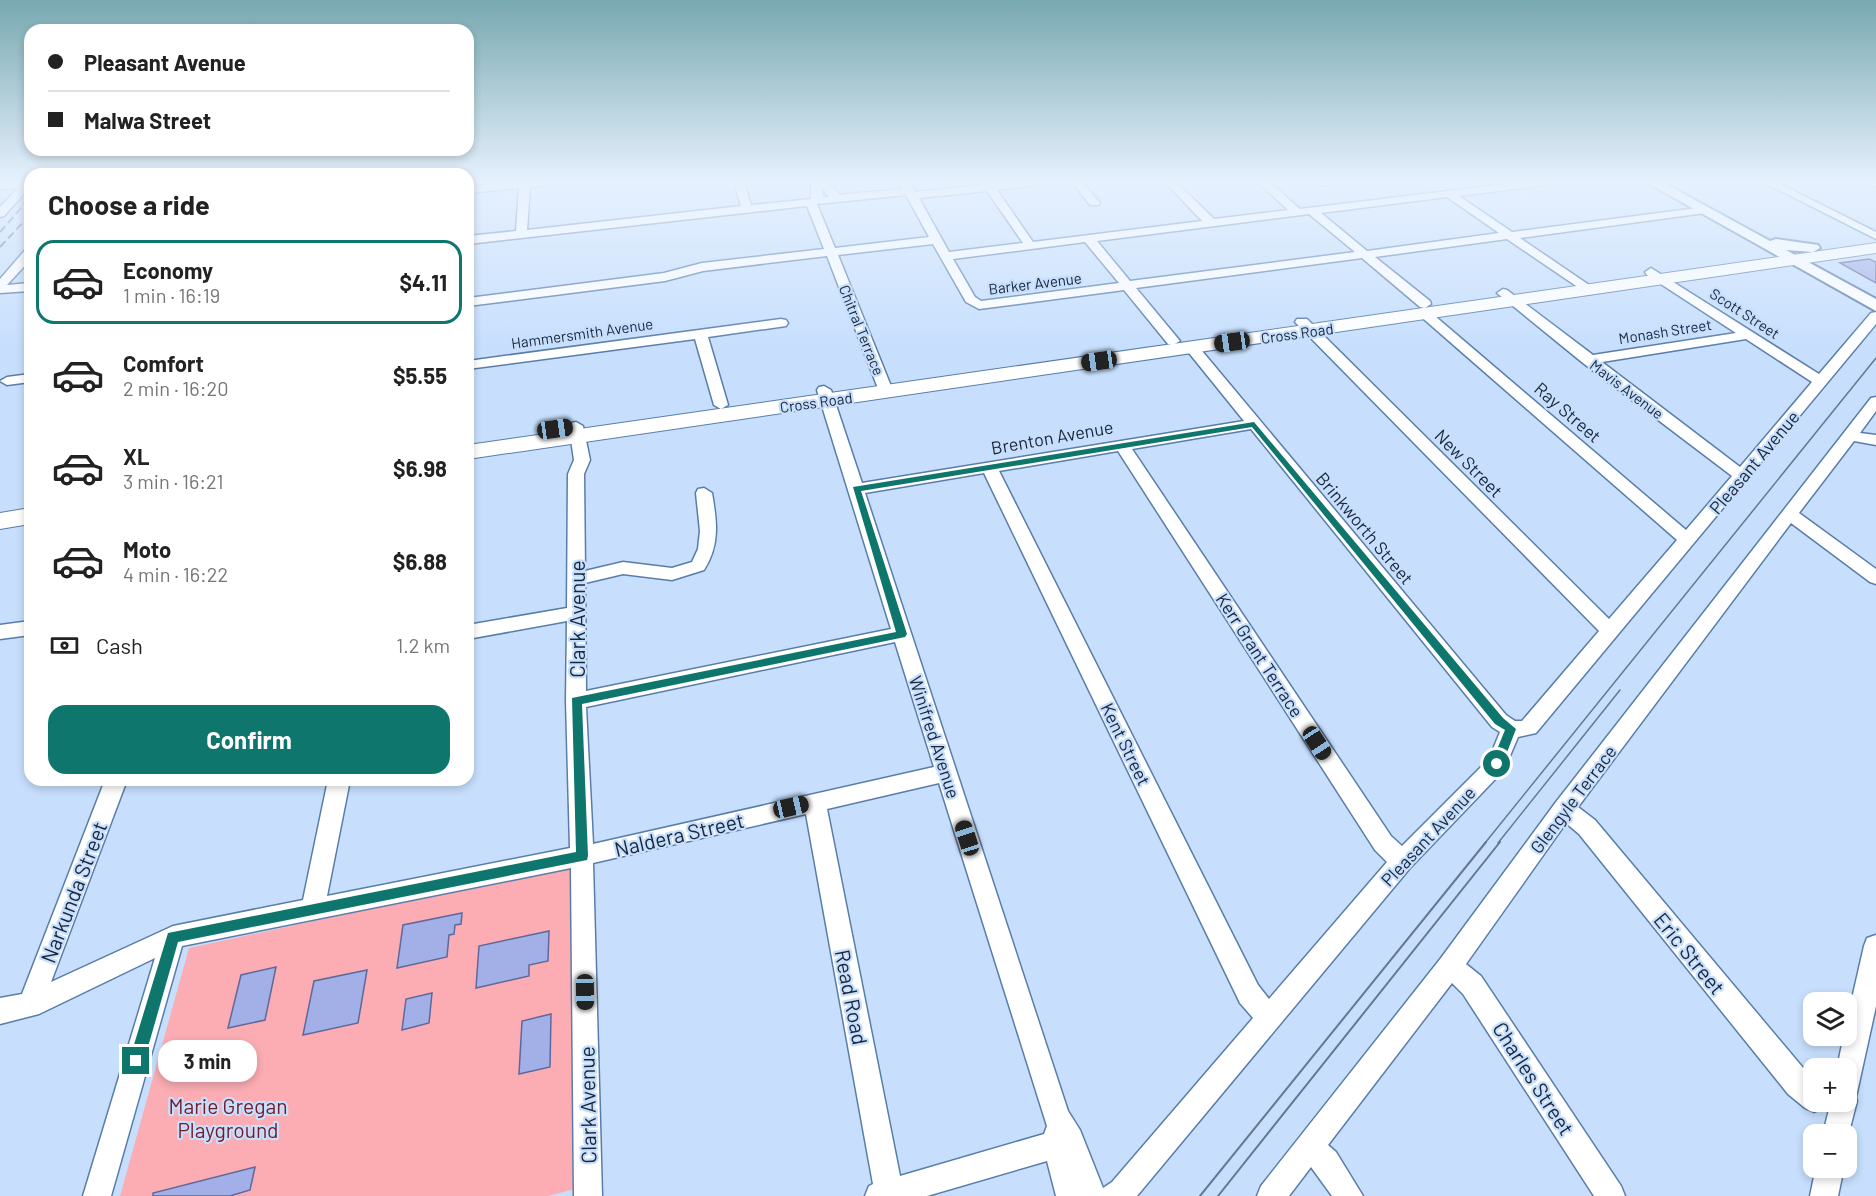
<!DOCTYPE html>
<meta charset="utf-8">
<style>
:root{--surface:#fff;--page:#f6f6f6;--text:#222;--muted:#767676;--line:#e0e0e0;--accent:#0f766e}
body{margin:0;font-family:Barlow,sans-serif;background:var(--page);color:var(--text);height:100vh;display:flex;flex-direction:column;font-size:22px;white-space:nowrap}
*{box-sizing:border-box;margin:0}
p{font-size:20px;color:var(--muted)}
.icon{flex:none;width:33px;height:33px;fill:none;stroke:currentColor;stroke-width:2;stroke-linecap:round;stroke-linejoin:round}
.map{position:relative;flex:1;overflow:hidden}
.drawer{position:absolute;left:24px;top:168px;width:450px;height:618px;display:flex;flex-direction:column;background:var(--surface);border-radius:18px;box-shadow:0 3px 9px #0003}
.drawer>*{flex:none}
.top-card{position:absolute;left:24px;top:24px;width:450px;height:132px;border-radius:18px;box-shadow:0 3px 9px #0003;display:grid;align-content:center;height:132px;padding:0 24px;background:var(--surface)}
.controls{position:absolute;left:1803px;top:992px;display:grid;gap:12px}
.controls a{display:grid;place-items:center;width:54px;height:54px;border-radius:12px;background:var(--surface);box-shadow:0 3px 9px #0003;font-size:30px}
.end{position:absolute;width:27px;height:27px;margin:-14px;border:8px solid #0f766e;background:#fff;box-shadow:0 0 0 3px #fff}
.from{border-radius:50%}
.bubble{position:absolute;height:42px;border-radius:18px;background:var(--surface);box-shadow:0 3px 9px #0003;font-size:20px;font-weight:700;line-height:42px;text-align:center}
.car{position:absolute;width:18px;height:36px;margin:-18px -9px;border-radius:8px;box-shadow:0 0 4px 2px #0007;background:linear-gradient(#222 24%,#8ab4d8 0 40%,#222 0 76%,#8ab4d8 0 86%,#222 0)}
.top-card b{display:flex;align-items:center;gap:21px;height:57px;font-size:22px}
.top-card b+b{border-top:2px solid var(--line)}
.top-card i{width:15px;height:15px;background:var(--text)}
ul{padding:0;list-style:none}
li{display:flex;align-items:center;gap:18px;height:84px;margin:0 12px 9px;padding:0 12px;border:3px solid transparent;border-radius:18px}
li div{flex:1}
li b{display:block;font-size:22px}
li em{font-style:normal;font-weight:700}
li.selected{border-color:var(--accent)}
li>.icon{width:54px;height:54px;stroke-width:1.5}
h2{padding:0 24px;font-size:27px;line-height:72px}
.pay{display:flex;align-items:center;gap:15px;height:66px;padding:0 24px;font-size:22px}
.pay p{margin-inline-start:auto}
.cta{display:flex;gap:12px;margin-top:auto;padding:12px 24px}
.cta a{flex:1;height:69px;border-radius:18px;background:var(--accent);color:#fff;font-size:24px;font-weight:700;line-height:69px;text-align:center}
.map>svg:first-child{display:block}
.green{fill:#fbadb3}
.building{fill:#a3b0e7;stroke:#5e689b;stroke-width:1.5}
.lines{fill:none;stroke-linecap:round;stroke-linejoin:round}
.minor-casing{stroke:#597daa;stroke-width:3}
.major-casing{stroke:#597daa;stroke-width:4}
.highway-casing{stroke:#597daa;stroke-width:2}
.minor{fill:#fff;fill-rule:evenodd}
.major{fill:#fff;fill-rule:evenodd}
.highway{fill:#fff;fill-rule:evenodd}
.tram-far1{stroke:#667890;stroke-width:1.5}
.tram{stroke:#667890;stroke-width:2}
.rail{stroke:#667890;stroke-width:2;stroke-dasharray:8 4;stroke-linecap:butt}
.route{fill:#0f766e}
.labels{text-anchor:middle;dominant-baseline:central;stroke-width:4.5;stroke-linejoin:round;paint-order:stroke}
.far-street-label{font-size:15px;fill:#182639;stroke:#c7dffd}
.street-label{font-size:18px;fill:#182639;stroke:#c7dffd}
.near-street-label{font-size:21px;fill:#182639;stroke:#c7dffd}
.near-park-label{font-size:21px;fill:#731a2b;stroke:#c7dffd}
</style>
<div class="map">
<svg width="1876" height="1196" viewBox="0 0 1876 1196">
<rect width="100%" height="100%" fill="#c7dffd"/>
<path class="green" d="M573 865 575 1189 548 1196H120L189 948Z"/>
<path class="building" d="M1869 259 1876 262V283L1840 263Z
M462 913 461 924 455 925 454 934 449 935 447 957 397 968 403 925Z
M549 931 548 961 529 965V976L476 988 479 946Z
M276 967 265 1020 228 1028 241 975Z
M367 970 358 1023 303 1035 314 981Z
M432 993 429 1023 402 1030 406 999Z
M551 1014 550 1067 519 1074 522 1021Z
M255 1167 250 1190 230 1196H153V1193Z"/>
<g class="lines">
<g class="minor-casing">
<path id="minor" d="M30 182V187L4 216 0 217V207L18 188 0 189V183Z
M518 182H553L548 185 530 187 527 230 741 206 734 182H744L751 205 811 199V185L814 182C827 182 833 184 839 195L902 189 899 182H909L915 192 983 185 981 182 993 184 1040 182 1035 185 997 190 1033 242 1202 221 1165 182H1176L1214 219 1288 210 1258 182H1269L1300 209 1521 182H1550L1545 185 1459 196 1512 232 1705 207 1711 210 1705 213 1520 238 1592 287 1594 290 1588 294 1507 239 1375 257 1430 301 1431 304 1425 308 1420 307 1362 258 1136 288 1180 341 1173 345 1168 344 1124 290 979 309 966 302 933 244 838 255 893 391 886 395 879 391 827 256 703 271 665 281 468 306V298L664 273 702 263 824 249 807 206 468 244V236L516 231 519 188 468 193V187ZM822 188 829 197H823ZM987 191 1023 243 949 252 919 198ZM906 195 929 237 835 248 817 204ZM1447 197 1499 233 1367 251 1321 213ZM1309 214 1355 252 1130 281 1097 241ZM1085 242 1119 283 981 301 975 297 953 259Z
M1072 182H1082L1100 203 1098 205H1090Z
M1320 182H1337L1332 185H1320Z
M1763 182H1776L1876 232V239Z
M1866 182H1876V187L1867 184Z
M30 248V260L7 285 30 283V291L0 293V279L26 249Z
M1651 268 1819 374 1871 313 1876 312V324L1536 733 1518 737 1504 770 1410 868 1137 1196H1056L1047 1161 927 1196H865L869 1186 873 1184 806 814 593 863 602 1196H574L571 868 182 946 111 1196H83L155 958 39 1014 0 1024V998L22 994 105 780H127L51 982 173 926 303 900 328 780H350L327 896 570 848 566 701 567 621 468 639V625L567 608 568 474 574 460 569 426 571 423 576 422 583 426 590 460 584 474 585 571 623 562 672 568 692 562 698 549 700 531 696 493 698 489 704 488 712 493C717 522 720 545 704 570L672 580 623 574 585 583 586 691 891 629 817 390 819 387 824 386 831 390 862 483 1244 421 1185 348 1192 344 1197 345 1506 715 1515 721H1522L1599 631 1295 322 1297 319H1307L1609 619 1677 540 1418 314 1424 310 1429 311 1686 530 1732 476 1583 363 1497 293 1503 289 1507 290 1593 355 1736 333 1647 275 1645 272ZM1746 339 1812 382 1740 467 1602 362ZM1251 429 1492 727 1500 732 1489 759 1402 846 1391 836 1132 449ZM1118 451 1375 850 1387 862 1269 999 1258 985 999 471ZM984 473 1240 1003 1253 1018 1112 1182 1103 1188 1080 1130 1068 1111 865 493ZM895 642 934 767 593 844 586 707ZM939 783 1047 1126 1044 1134 900 1176 827 809Z
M781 319 786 320 788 323 786 326 708 337 728 405 721 409 714 405 695 339 468 369V361Z
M30 374V382L7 385 0 381 7 377Z
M1876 397V411L1860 433 1876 435V445L1854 441 1799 513 1876 569V584L1870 582 1791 523 1578 807 1595 820 1814 1081V1101H1827L1823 1108 1814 1112 1805 1108 1788 1094 1579 834 1566 823 1466 964 1481 976 1621 1186 1625 1196H1594L1463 994 1452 983 1328 1145 1336 1152 1363 1196H1332L1311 1167 1289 1196H1257L1261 1186 1441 958 1556 802 1871 398Z
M30 621V635L0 639V625Z
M1876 935V1006L1856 1097 1857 1101 1846 1144V1134H1823L1831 1101H1846V1068H1837L1844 1035H1846V1025L1864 946 1867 938Z
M1816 1167H1844L1838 1196H1810Z"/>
</g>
<g class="major-casing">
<path id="major" d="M1646 182H1662L1770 241 1776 239 1818 245 1820 248 1813 252 1786 250 1876 299V311Z"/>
</g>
<g class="highway-casing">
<path id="highway" d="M1876 243V253L468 459V445Z
M30 508V524L0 529V513Z"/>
</g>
<use href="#minor" class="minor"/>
<use href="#major" class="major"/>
<use href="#highway" class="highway"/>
<path class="tram-far1" d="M1485 843 1876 358
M1498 843 1620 690"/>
<path class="tram" d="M1200 1196 1486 842
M1218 1196 1500 842"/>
<path class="rail" d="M0 232 30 198
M0 247 30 215"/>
</g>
<linearGradient id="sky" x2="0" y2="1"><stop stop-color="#78a8b0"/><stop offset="0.52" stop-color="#e6f1fe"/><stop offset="1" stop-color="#e6f1fe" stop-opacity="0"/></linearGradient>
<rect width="1876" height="349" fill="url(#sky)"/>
<path class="route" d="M1254 422 1503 718 1516 729 1501 768H1493L1491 764 1505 730 1495 724 1252 427 861 491 907 634 905 637 582 704 588 856 587 860 178 942 144 1061 142 1066 136 1068 131 1066 129 1061 168 933 576 852 572 698 896 632 853 487Z"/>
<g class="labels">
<g class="far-street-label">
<text transform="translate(1035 283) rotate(-7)">Barker Avenue</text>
<text transform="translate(1745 313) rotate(33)">Scott Street</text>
<text transform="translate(862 330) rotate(68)">Chitral Terrace</text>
<text transform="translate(1665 331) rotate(-9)">Monash Street</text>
<text transform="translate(582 333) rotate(-8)">Hammersmith Avenue</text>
<text transform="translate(1297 333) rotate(-8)">Cross Road</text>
<text transform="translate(1627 389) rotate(37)">Mavis Avenue</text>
<text transform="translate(816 402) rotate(-8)">Cross Road</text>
</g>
<g class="street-label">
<text transform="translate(1568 412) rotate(41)">Ray Street</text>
<text transform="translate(1052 437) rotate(-10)">Brenton Avenue</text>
<text transform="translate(1754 462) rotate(-50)">Pleasant Avenue</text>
<text transform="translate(1469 463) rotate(45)">New Street</text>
<text transform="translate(1365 528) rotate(50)">Brinkworth Street</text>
<text transform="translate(1260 655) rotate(57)">Kerr Grant Terrace</text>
<text transform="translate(935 737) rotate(72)">Winifred Avenue</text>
<text transform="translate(1126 744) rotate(64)">Kent Street</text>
<text transform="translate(1573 799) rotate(-53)">Glengyle Terrace</text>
<text transform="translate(1428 836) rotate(-47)">Pleasant Avenue</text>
</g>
<g class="near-street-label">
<text transform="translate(576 619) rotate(-90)">Clark Avenue</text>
<text transform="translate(679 834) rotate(-13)">Naldera Street</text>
<text transform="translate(73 892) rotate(-69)">Narkunda Street</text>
<text transform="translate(1690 953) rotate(51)">Eric Street</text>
<text transform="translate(852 997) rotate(79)">Read Road</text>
<text transform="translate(1534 1078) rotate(57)">Charles Street</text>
<text transform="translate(587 1105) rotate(-91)">Clark Avenue</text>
</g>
<g class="near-park-label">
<text x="228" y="1105">Marie Gregan<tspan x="228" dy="24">Playground</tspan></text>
</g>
</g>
</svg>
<div class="controls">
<a><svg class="icon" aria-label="layers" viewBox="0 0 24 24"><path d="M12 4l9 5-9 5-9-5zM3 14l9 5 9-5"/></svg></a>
<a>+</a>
<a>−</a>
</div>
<i class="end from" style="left:1497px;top:764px"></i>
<i class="end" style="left:136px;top:1061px"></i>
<div class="bubble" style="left:158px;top:1040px;width:99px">3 min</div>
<i class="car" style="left:1232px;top:342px;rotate:262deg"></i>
<i class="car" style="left:1099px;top:361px;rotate:262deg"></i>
<i class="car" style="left:555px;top:429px;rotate:82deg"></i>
<i class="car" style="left:1317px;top:743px;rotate:147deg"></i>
<i class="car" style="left:791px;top:807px;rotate:77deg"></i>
<i class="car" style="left:967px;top:838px;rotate:342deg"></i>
<i class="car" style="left:585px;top:992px;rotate:179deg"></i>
<div class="top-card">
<b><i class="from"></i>Pleasant Avenue</b>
<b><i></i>Malwa Street</b>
</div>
<section class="drawer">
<h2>Choose a ride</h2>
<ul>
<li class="selected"><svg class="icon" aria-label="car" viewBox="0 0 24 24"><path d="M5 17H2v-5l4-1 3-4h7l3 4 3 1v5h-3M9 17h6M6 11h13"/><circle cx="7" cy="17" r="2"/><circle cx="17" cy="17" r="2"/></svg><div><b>Economy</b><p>1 min · 16:19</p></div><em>$4.11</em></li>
<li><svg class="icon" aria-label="car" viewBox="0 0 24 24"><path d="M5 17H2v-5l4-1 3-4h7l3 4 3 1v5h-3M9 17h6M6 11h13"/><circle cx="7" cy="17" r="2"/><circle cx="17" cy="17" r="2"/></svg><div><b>Comfort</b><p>2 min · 16:20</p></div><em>$5.55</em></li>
<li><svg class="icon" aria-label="car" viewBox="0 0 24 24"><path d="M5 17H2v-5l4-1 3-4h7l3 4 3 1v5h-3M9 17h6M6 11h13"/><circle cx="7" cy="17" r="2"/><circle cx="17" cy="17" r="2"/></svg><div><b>XL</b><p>3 min · 16:21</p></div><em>$6.98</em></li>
<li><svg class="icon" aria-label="car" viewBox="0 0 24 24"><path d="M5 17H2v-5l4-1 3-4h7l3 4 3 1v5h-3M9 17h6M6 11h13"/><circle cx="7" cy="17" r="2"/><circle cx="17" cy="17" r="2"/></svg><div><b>Moto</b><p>4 min · 16:22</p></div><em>$6.88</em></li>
</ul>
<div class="pay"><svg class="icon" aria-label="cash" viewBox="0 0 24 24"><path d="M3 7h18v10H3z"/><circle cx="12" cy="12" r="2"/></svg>Cash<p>1.2 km</p></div>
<div class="cta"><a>Confirm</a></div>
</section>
</div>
